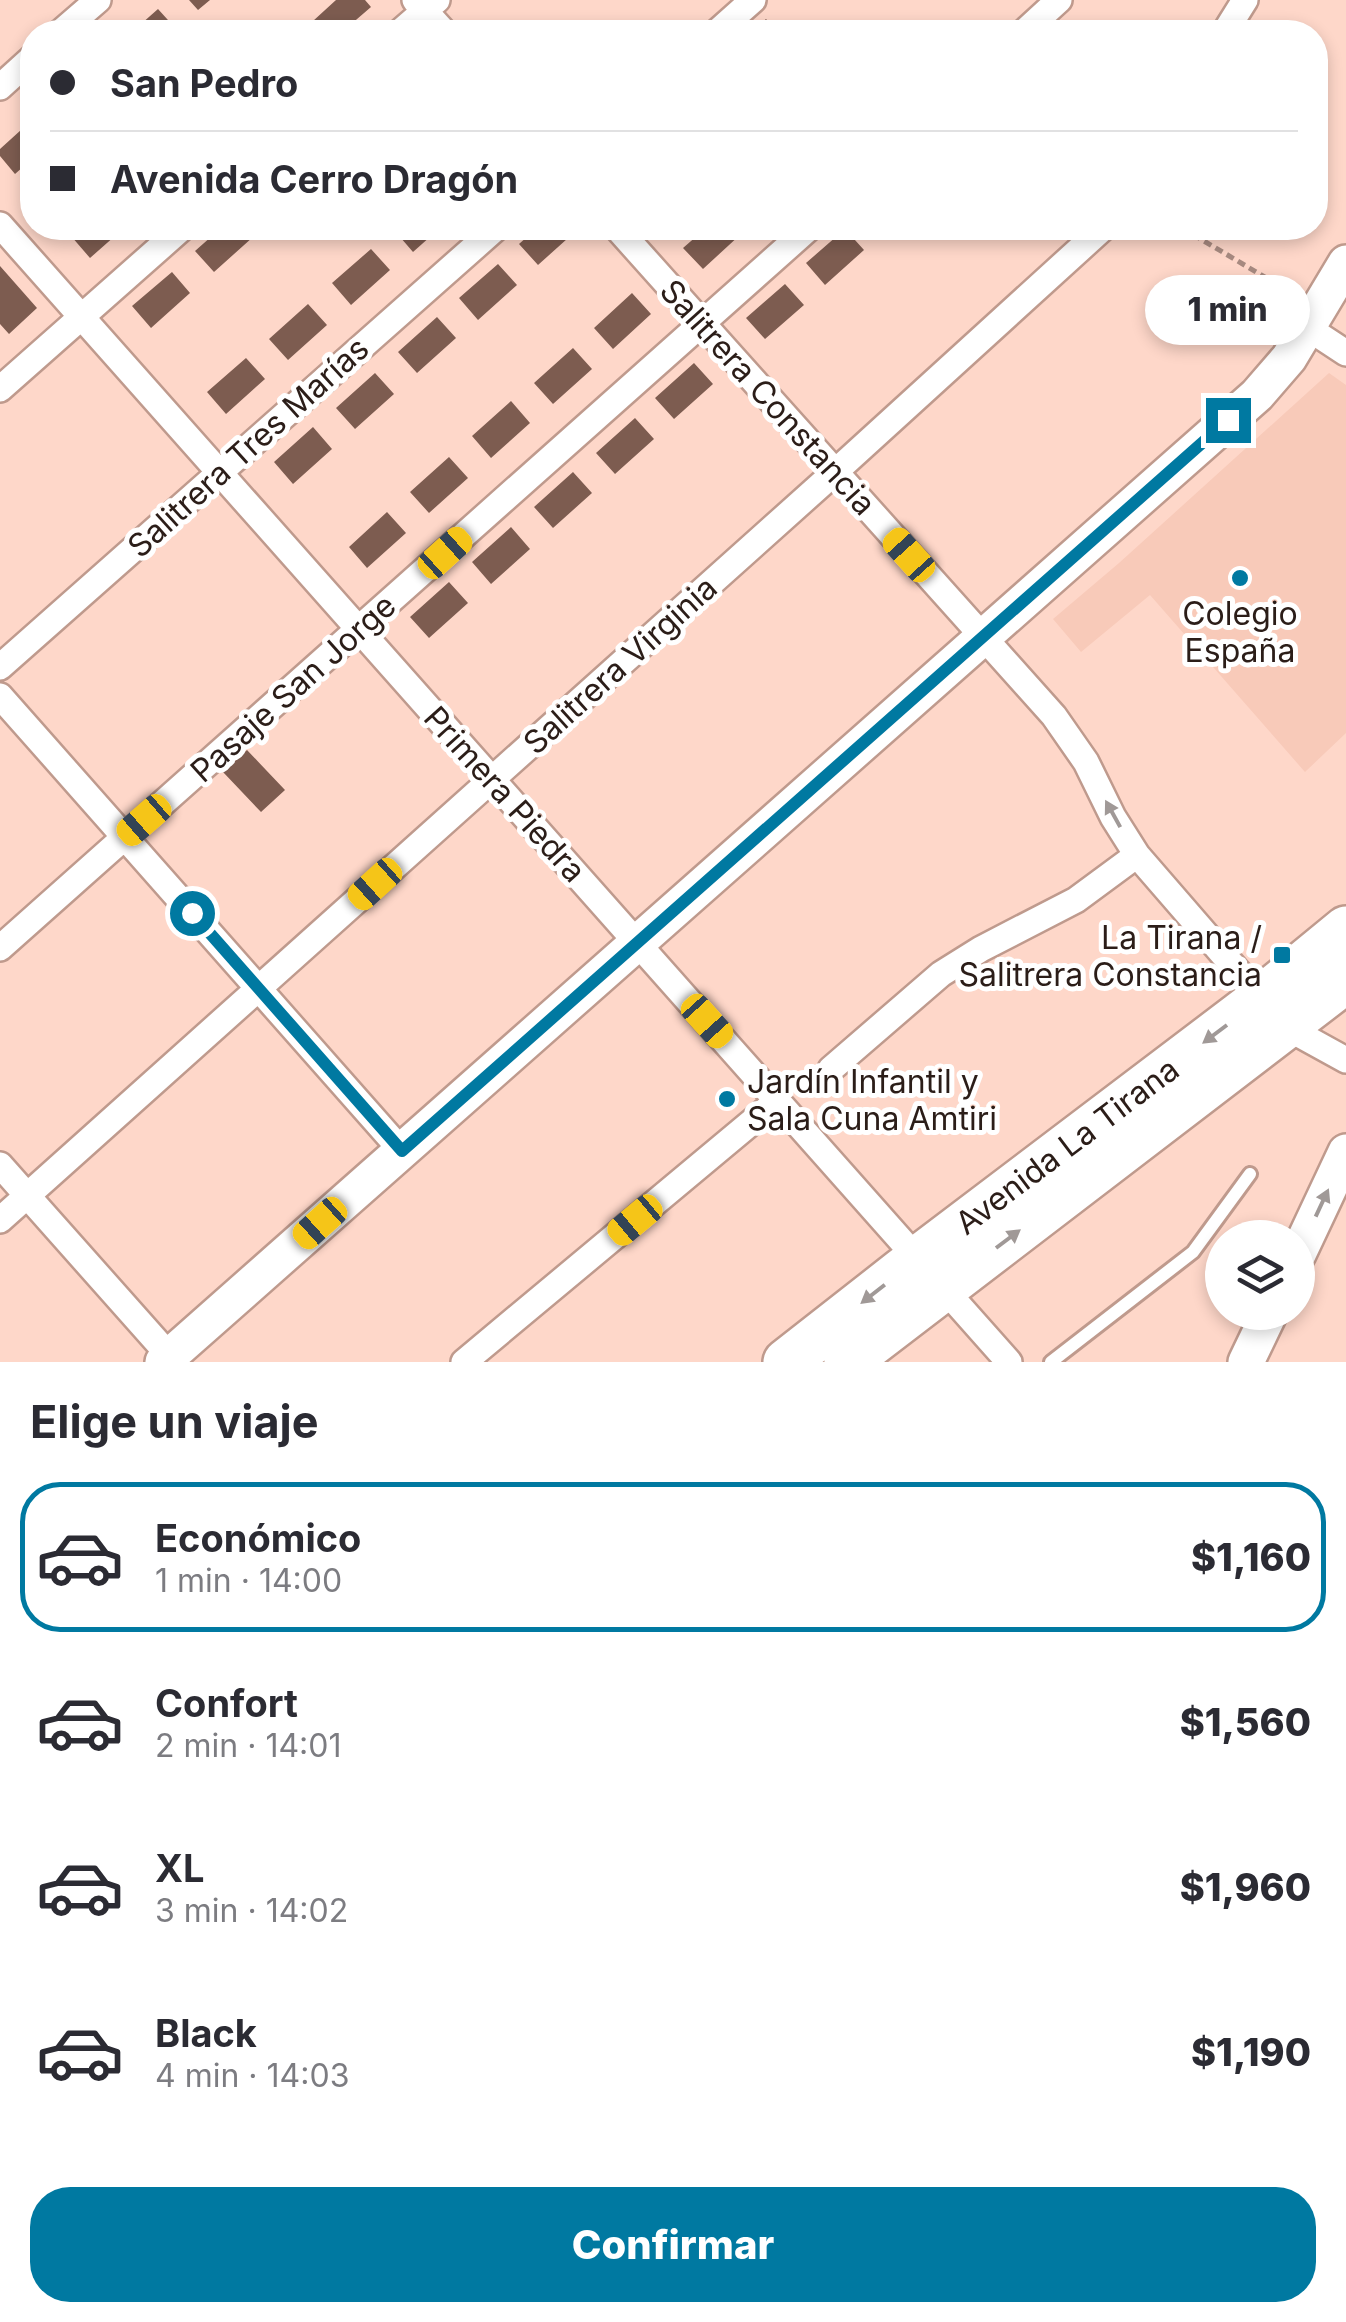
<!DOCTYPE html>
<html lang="es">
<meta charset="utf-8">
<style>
:root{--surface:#fff;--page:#f7f7f7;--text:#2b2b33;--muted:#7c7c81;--line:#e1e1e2;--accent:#0079a1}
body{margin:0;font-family:Inter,sans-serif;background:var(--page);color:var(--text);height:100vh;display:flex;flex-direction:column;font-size:38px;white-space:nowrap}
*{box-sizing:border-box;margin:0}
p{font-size:32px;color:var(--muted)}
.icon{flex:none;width:55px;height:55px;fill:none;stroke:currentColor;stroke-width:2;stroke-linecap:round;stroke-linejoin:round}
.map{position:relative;height:1362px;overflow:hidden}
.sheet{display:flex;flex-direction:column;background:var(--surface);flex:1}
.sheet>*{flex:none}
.hud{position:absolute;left:20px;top:20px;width:1308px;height:220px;border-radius:40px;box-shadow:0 5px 15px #0003;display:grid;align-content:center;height:220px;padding:0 30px;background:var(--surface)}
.tools{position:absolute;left:1205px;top:1220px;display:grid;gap:20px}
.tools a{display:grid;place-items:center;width:110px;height:110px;border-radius:50%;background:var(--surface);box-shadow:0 5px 15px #0003;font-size:50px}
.end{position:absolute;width:45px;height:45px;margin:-22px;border:12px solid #0079a1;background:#fff;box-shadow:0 0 0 5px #fff}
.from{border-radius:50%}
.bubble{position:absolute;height:70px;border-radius:35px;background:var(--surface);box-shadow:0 5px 15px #0003;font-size:32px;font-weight:800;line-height:70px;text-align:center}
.car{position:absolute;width:30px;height:60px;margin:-30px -15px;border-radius:12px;box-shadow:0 0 8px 2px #0007;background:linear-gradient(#f5c518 24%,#345 0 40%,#f5c518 0 76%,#345 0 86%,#f5c518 0)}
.hud b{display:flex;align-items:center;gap:35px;height:95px;font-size:38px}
.hud b+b{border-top:2px solid var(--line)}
.hud i{width:25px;height:25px;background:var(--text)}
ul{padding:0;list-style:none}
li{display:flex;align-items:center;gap:30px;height:150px;margin:0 20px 15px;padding:0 10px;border:5px solid transparent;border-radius:40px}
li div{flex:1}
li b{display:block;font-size:38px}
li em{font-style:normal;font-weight:800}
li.selected{border-color:var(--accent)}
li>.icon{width:90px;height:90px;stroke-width:1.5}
h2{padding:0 30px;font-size:45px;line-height:120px}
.cta{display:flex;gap:20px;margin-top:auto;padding:20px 30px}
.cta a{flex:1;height:115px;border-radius:40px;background:var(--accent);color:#fff;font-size:40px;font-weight:800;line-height:115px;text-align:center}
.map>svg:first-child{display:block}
.built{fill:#f8cab9}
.building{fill:#7d5c50}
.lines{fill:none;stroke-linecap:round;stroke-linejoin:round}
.lane-casing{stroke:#bf9a8d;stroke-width:18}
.street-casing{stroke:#bf9a8d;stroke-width:30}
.secondary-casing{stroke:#bf9a8d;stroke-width:40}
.highway-casing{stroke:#bf9a8d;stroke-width:50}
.path{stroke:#a78a80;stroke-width:5;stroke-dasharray:8 5;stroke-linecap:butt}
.lane{stroke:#fff;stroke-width:12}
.street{stroke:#fff;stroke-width:25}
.secondary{stroke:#fff;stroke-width:35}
.highway{stroke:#fff;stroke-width:45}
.oneway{fill:#a09997}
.route{stroke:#0079a1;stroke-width:12}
.poi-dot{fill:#0079a1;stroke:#fff;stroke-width:4}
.labels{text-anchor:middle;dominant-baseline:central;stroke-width:10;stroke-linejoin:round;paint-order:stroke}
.street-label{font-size:32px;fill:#2b1d18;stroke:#fff}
.poi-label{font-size:32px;fill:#2b1d18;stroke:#fff}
</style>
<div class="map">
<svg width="1346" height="1362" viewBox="0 0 1346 1362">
<rect width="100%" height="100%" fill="#fed7c9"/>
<path class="built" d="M1329 373 1346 385V733L1305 772 1150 595 1081 652 1053 619 1119 563Z"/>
<path class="building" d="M189 0H210L198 10Z
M336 0H365L371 7 342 32H324L313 21Z
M158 9 177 30 175 32H132Z
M766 19 778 32H751Z
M32 120V159L15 174 0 156V149Z
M81 228H124L90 258 71 236Z
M221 228H244L253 237 214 272 195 251Z
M397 228H440L413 252 394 230Z
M537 228H575L577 230 538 265 519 244Z
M706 228H735L741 234 703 269 683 248Z
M845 229 864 250 825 285 806 263Z
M371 249 390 270 351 305 332 283Z
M498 264 517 285 478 320 459 298Z
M0 266 37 308 9 334 0 324Z
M172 272 190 293 151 328 132 306Z
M785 284 804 305 765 339 746 318Z
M632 293 651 314 613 349 594 328Z
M308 304 327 325 288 360 269 339Z
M437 317 456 338 417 373 398 352Z
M573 348 592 369 553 404 534 383Z
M246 358 265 379 226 414 207 392Z
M694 363 713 384 674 419 655 398Z
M375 373 394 394 355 429 336 408Z
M511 401 530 423 491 458 472 436Z
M635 418 654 439 615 474 596 453Z
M313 427 332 449 293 484 274 462Z
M449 457 468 478 429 513 410 492Z
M573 472 592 493 553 528 534 507Z
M387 512 406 533 367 568 349 547Z
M511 527 530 549 491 584 472 562Z
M449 582 468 603 429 638 410 617Z
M247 750 285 790 261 812 223 772Z"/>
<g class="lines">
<g class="lane-casing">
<path id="lane" d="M1051 1362 1193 1252 1250 1174"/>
</g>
<g class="street-casing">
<path id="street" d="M415 0 444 32
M61 32 98 0
M400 32 437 0
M717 32 753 0
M1024 32 1059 0
M1225 32 1245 0
M0 87 32 58
M0 225 1009 1362
M617 228 1054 716 1086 762 1113 817 1137 855 1286 1027 1346 1060
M1308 328 1346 353
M0 389 182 228
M0 667 496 228
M0 696 402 1151
M0 948 809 228
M831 1069 941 974 981 949 1076 900 1137 855
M0 1165 175 1362
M0 1220 835 472 1103 228
M464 1362 777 1101"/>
</g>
<g class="secondary-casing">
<path id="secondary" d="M1298 1254 1346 1152
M163 1362 1257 395 1289 358 1346 263
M1246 1362 1270 1312"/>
</g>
<g class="highway-casing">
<path id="highway" d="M786 1362 902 1271 1262 998 1346 929
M847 1362 1346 980"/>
</g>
<path class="path" d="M1182 228 1295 295"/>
<use href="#lane" class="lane"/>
<use href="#street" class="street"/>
<use href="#secondary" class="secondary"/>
<use href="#highway" class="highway"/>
</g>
<defs><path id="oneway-solid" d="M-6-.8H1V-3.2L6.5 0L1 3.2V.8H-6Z" transform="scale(2.5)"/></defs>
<g class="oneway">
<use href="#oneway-solid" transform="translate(1113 814) rotate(-119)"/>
<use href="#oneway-solid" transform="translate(1215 1034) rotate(143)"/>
<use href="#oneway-solid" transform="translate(1322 1203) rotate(-65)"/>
<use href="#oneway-solid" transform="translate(1008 1239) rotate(-37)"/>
<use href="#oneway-solid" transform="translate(873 1294) rotate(142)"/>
</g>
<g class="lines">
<path class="route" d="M192 913 402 1151 1228 420"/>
</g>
<g class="poi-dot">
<circle cx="1240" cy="578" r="10"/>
<rect x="1272" y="945" width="20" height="20" rx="5"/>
<circle cx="727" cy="1099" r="10"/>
</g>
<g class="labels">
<g class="street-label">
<text transform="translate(768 397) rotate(48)">Salitrera Constancia</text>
<text transform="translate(248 447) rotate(-42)">Salitrera Tres Marías</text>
<text transform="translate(620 665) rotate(-42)">Salitrera Virginia</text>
<text transform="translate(293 688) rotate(-42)">Pasaje San Jorge</text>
<text transform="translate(505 794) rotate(48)">Primera Piedra</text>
<text transform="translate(1067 1146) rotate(-37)">Avenida La Tirana</text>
</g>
<g class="poi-label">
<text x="1240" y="613">Colegio<tspan x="1240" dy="37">España</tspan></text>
<text x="1262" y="937" text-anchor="end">La Tirana /<tspan x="1262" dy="37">Salitrera Constancia</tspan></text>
<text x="747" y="1081" text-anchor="start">Jardín Infantil y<tspan x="747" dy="37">Sala Cuna Amtiri</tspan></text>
</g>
</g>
</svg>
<div class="tools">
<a><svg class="icon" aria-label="layers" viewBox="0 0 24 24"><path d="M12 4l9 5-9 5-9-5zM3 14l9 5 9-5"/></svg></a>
</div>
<i class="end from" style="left:192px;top:913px"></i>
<i class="end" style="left:1228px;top:420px"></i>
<div class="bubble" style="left:1145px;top:275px;width:165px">1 min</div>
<i class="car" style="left:445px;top:553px;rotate:48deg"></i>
<i class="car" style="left:909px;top:555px;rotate:318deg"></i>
<i class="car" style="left:144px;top:820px;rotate:229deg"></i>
<i class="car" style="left:375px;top:884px;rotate:228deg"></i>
<i class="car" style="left:707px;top:1021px;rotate:138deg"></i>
<i class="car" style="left:635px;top:1220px;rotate:230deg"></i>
<i class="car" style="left:320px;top:1223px;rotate:228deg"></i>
<div class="hud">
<b><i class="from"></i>San Pedro</b>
<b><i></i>Avenida Cerro Dragón</b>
</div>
</div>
<section class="sheet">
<h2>Elige un viaje</h2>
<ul>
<li class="selected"><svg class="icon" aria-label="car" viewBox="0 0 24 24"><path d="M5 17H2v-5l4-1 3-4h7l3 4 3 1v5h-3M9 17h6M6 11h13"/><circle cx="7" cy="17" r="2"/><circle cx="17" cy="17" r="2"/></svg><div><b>Económico</b><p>1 min · 14:00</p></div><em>$1,160</em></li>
<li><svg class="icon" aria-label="car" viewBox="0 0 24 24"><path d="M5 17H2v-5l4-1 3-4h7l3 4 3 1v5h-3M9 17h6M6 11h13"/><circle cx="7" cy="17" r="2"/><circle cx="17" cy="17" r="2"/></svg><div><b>Confort</b><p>2 min · 14:01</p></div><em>$1,560</em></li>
<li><svg class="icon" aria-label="car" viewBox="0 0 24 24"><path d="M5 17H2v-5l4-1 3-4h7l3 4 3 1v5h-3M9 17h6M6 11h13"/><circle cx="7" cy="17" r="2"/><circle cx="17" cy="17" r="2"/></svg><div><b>XL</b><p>3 min · 14:02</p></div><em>$1,960</em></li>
<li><svg class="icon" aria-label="car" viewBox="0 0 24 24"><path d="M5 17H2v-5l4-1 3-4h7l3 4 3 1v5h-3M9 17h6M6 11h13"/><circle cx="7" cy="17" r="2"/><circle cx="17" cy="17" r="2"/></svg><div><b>Black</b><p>4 min · 14:03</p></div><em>$1,190</em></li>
</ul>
<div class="cta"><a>Confirmar</a></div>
</section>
